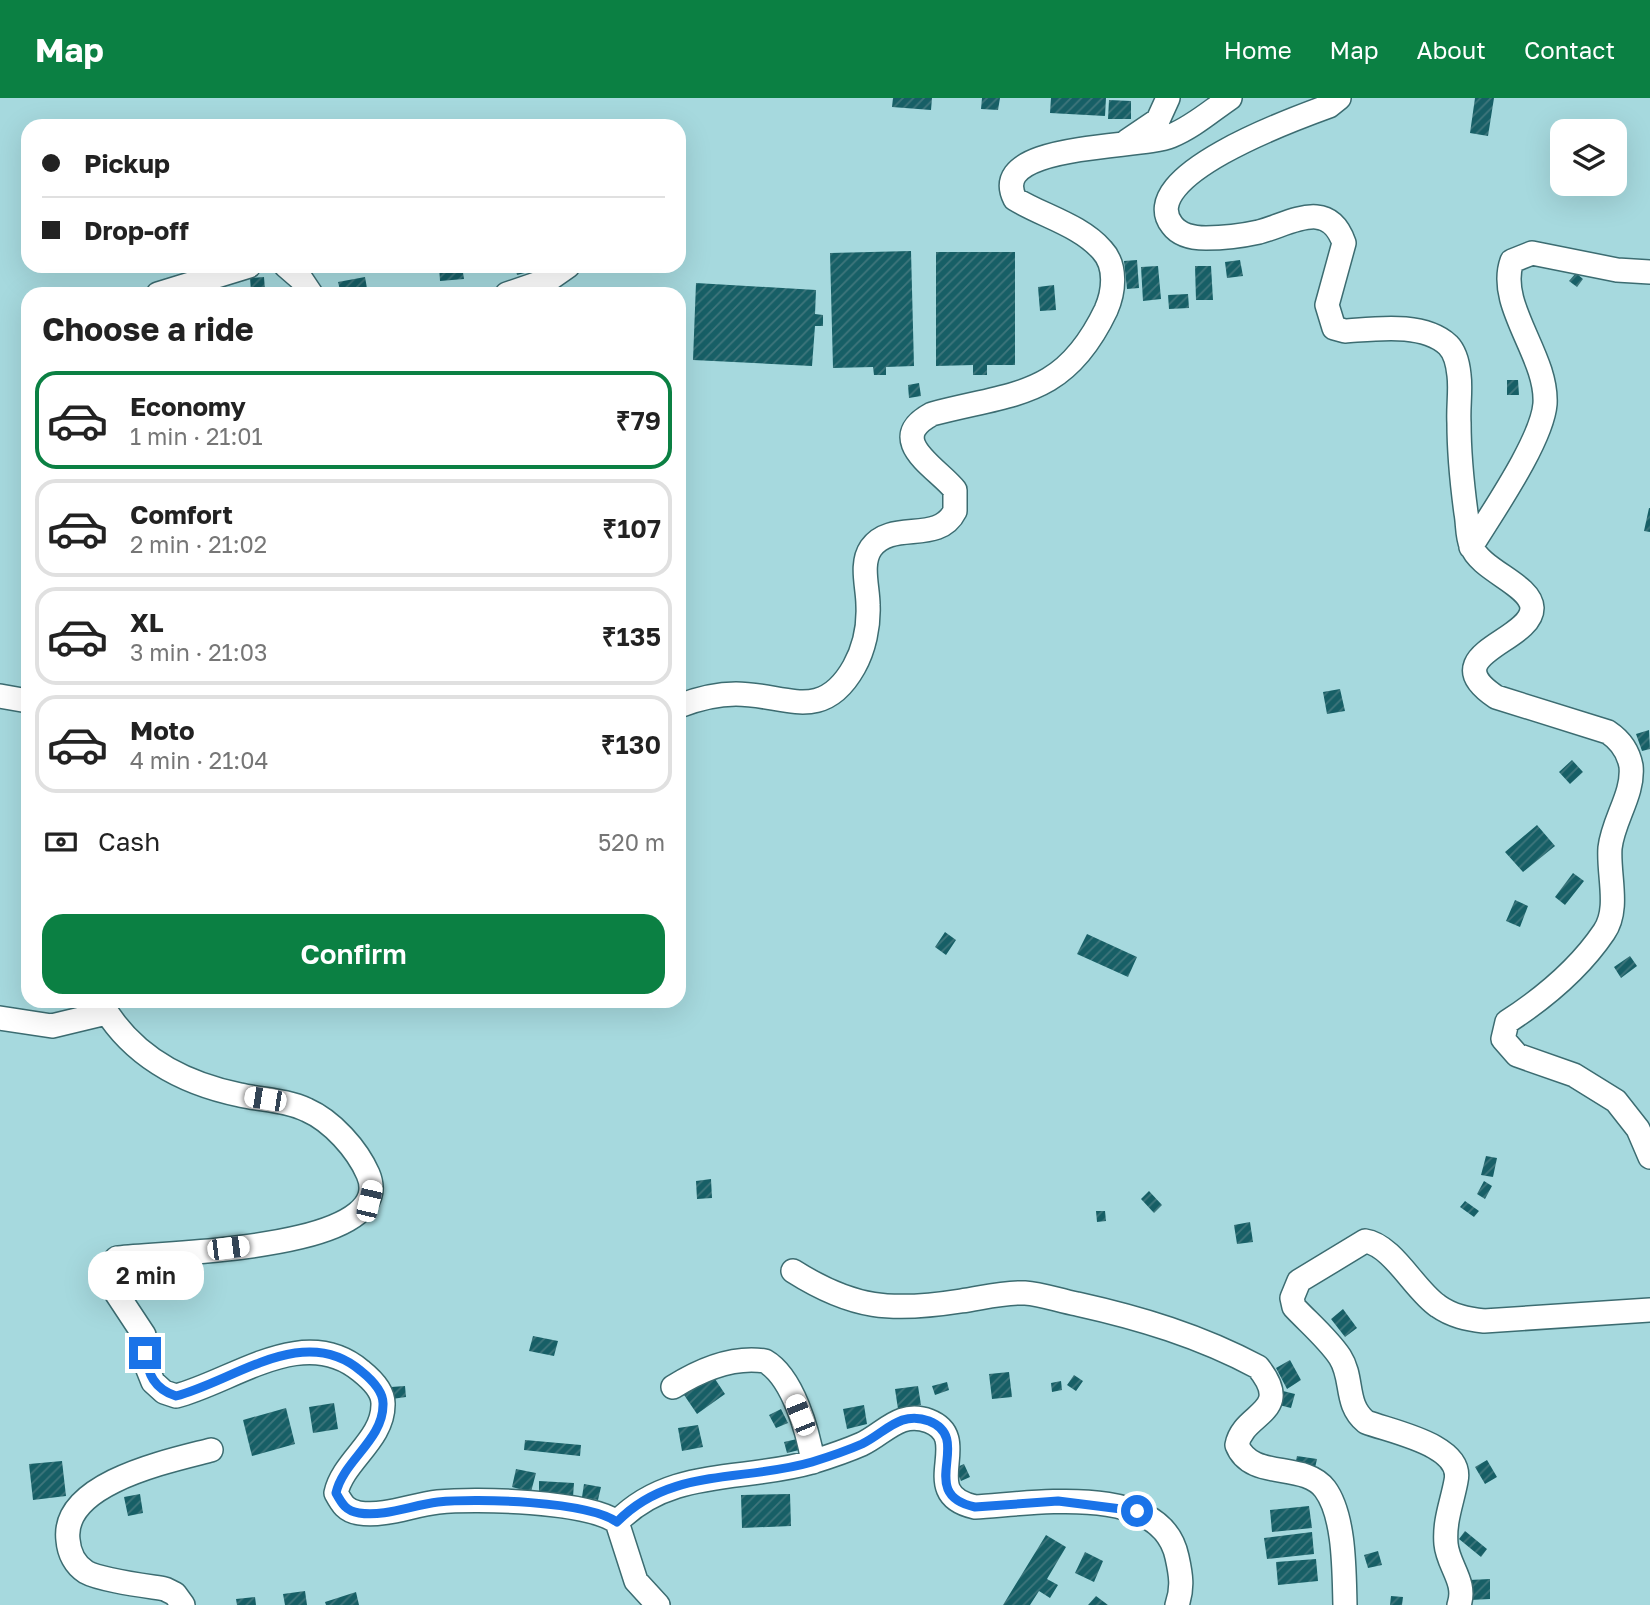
<!DOCTYPE html>
<meta charset="utf-8">
<style>
:root{--surface:#fff;--page:#f2f2f2;--text:#222;--muted:#767676;--line:#e0e0e0;--accent:#0b8043}
body{margin:0;font-family:"Golos Text",sans-serif;background:var(--page);color:var(--text);height:100vh;display:flex;flex-direction:column;font-size:26px;white-space:nowrap}
*{box-sizing:border-box;margin:0}
p{font-size:23px;color:var(--muted)}
.icon{flex:none;width:38px;height:38px;fill:none;stroke:currentColor;stroke-width:2;stroke-linecap:round;stroke-linejoin:round}
.map{position:relative;flex:1;overflow:hidden}
.drawer{position:absolute;left:21px;top:189px;width:665px;height:721px;display:flex;flex-direction:column;background:var(--surface);border-radius:21px;box-shadow:0 7px 28px #0002}
.drawer>*{flex:none}
.banner{position:absolute;left:21px;top:21px;width:665px;height:154px;border-radius:21px;box-shadow:0 7px 28px #0002;display:grid;align-content:center;height:154px;padding:0 21px;background:var(--surface)}
.tools{position:absolute;left:1550px;top:21px;display:grid;gap:14px}
.tools a{display:grid;place-items:center;width:77px;height:77px;border-radius:14px;background:var(--surface);box-shadow:0 7px 28px #0002;font-size:35px}
.end{position:absolute;width:32px;height:32px;margin:-16px;border:9px solid #1a73e8;background:#fff;box-shadow:0 0 0 4px #fff}
.from{border-radius:50%}
.bubble{position:absolute;height:49px;border-radius:21px;background:var(--surface);box-shadow:0 7px 28px #0002;font-size:23px;font-weight:600;line-height:49px;text-align:center}
.car{position:absolute;width:21px;height:42px;margin:-21px -10px;border-radius:9px;box-shadow:0 0 5px 2px #0007;background:linear-gradient(#fff 24%,#345 0 40%,#fff 0 76%,#345 0 86%,#fff 0)}
.banner b{display:flex;align-items:center;gap:24px;height:66px;font-size:26px}
.banner b+b{border-top:2px solid var(--line)}
.banner i{width:18px;height:18px;background:var(--text)}
ul{padding:0;list-style:none}
li{display:flex;align-items:center;gap:21px;height:98px;margin:0 14px 10px;padding:0 7px;border:4px solid var(--line);border-radius:21px}
li div{flex:1}
li b{display:block;font-size:26px}
li em{font-style:normal;font-weight:600}
li.active{border-color:var(--accent)}
li>.icon{width:63px;height:63px;stroke-width:1.5}
h2{padding:0 21px;font-size:32px;line-height:84px}
.pay{display:flex;align-items:center;gap:18px;height:77px;padding:0 21px;font-size:26px}
.pay p{margin-inline-start:auto}
.button{display:flex;gap:14px;margin-top:auto;padding:14px 21px}
.button a{flex:1;height:80px;border-radius:21px;background:var(--accent);color:#fff;font-size:28px;font-weight:600;line-height:80px;text-align:center}
header{display:flex;align-items:center;gap:42px;box-sizing:border-box;height:98px;padding:0 35px;background:var(--accent);color:#fff}
header strong{font-size:33px}
nav{display:flex;gap:38px;margin-inline-start:auto;font-size:24px}
.map>svg:first-child{display:block}
.building{fill:url(#building-hatch)}
.lines{fill:none;stroke-linecap:round;stroke-linejoin:round}
.minor-casing{stroke:#3c6c71;stroke-width:26}
.minor{stroke:#fff;stroke-width:23}
.route{stroke:#1a73e8;stroke-width:9}
</style>
<header>
<strong>Map</strong>
<nav><a>Home</a><a>Map</a><a>About</a><a>Contact</a></nav>
</header>
<div class="map">
<svg width="1650" height="1507" viewBox="0 0 1650 1507">
<defs>
<pattern id="building-hatch" width="6" height="6" patternUnits="userSpaceOnUse" patternTransform="scale(1.75)"><rect width="6" height="6" fill="#175f66"/><path d="M-1 1l2-2M0 6l6-6M5 7l2-2" fill="none" stroke="#3f767c"/></pattern>
</defs>
<rect width="100%" height="100%" fill="#a6d9de"/>
<path class="building" d="M893 0H932L931 12 892 9Z
M982 0H1000L998 12 981 11Z
M1051 0H1106L1105 18 1050 15Z
M1475 0H1494L1488 38 1470 35Z
M1109 2 1131 3V21H1108Z
M911 153 914 268 886 269V277H874L873 269 833 270 830 155Z
M936 154H1015V267H987V277H973V267L936 268Z
M1137 162 1139 190 1127 191 1124 163Z
M1240 162 1243 178 1227 180 1225 164Z
M330 168H349L350 171 330 173Z
M439 168H462L464 181 440 183Z
M515 168H535L536 172 517 177Z
M1158 168 1161 201 1143 203 1141 169Z
M1195 168H1211L1213 202H1196Z
M1576 175 1583 181 1577 189 1569 183Z
M264 179 265 192 251 193 250 180Z
M365 179 368 196H341L338 184Z
M696 185 816 192 815 216 823 217V228H815L812 268 693 262Z
M1054 187 1056 212 1040 213 1038 189Z
M1188 196 1189 210 1169 211 1168 197Z
M1507 282H1518L1519 297H1507Z
M919 285 921 298 909 300 908 287Z
M1649 410H1650V434L1644 433Z
M1340 591 1345 613 1327 616 1323 594Z
M1649 632 1650 651 1642 653 1636 636Z
M1572 662 1583 674 1570 686 1559 674Z
M1537 727 1555 748 1523 774 1505 754Z
M1573 775 1584 783 1565 807 1555 799Z
M1515 802 1528 808 1520 829 1506 823Z
M945 834 956 842 946 857 935 849Z
M1087 836 1137 859 1128 879 1077 856Z
M1630 858 1637 868 1621 880 1614 869Z
M1486 1058 1497 1060 1493 1079 1481 1077Z
M711 1081 712 1100 697 1101 696 1083Z
M1484 1083 1492 1088 1485 1101 1477 1096Z
M1149 1093 1162 1107 1154 1115 1141 1101Z
M1465 1103 1479 1113 1474 1119 1460 1109Z
M1096 1113H1105L1106 1123 1097 1124Z
M1250 1124 1253 1144 1237 1146 1234 1127Z
M1343 1211 1357 1230 1345 1239 1331 1221Z
M533 1238 558 1243 554 1258 529 1253Z
M1290 1262 1301 1282 1287 1291 1276 1270Z
M1009 1274 1012 1299 992 1301 989 1276Z
M711 1275 725 1296 697 1316 682 1294Z
M1074 1277 1083 1283 1076 1293 1067 1287Z
M1061 1283 1062 1292 1052 1294 1051 1285Z
M947 1284 949 1292 935 1297 932 1288Z
M405 1288 406 1299 392 1301 391 1289Z
M918 1288 921 1307 898 1311 895 1291Z
M1279 1292 1295 1296 1291 1310 1275 1306Z
M334 1305 338 1331 313 1335 309 1309Z
M864 1307 867 1326 847 1331 843 1311Z
M286 1310 295 1346 252 1358 243 1322Z
M781 1311 788 1325 776 1330 769 1317Z
M698 1327 703 1349 682 1353 678 1330Z
M797 1341 799 1352 787 1355 784 1344Z
M525 1342 581 1347 580 1358 524 1352Z
M1297 1358 1317 1361 1315 1370 1295 1367Z
M1487 1362 1497 1379 1485 1386 1475 1369Z
M62 1363 66 1398 33 1402 29 1366Z
M964 1366 970 1379 961 1383 955 1370Z
M516 1371 536 1375 531 1394 512 1389Z
M539 1383 574 1385 573 1399 539 1397Z
M584 1386 601 1389 598 1402 582 1399Z
M140 1396 143 1415 128 1418 124 1399Z
M790 1396 791 1428 742 1430 741 1397Z
M1309 1408 1312 1430 1272 1434 1270 1412Z
M1465 1433 1487 1451 1481 1459 1459 1441Z
M1312 1434 1314 1456 1267 1461 1264 1440Z
M1046 1437 1066 1449 1047 1481 1058 1487 1050 1500 1039 1493 1030 1507H1003Z
M1378 1453 1382 1467 1368 1470 1364 1457Z
M1085 1454 1103 1463 1094 1484 1075 1475Z
M1316 1461 1318 1483 1278 1487 1276 1464Z
M1490 1481V1501L1470 1502 1469 1482Z
M305 1493 307 1507H285L283 1496Z
M356 1494 359 1507H326L325 1504Z
M1096 1498 1108 1507H1088Z
M1391 1498 1403 1499 1402 1507H1390Z
M255 1499 256 1507H237L236 1501Z"/>
<g class="lines">
<g class="minor-casing">
<path id="minor" d="M1339 0 1329 8C1296 20 1134 78 1172 127 1180 138 1194 140 1206 140 1224 140 1241 138 1259 134 1290 126 1328 99 1344 145L1327 207 1334 230 1345 233C1376 231 1423 224 1448 247 1455 254 1458 267 1459 277 1461 292 1458 309 1459 325 1459 355 1462 385 1466 415 1468 425 1467 438 1471 447 1480 473 1531 486 1532 510 1532 544 1432 556 1496 599L1608 634C1620 642 1628 652 1631 668 1634 696 1613 722 1610 750 1608 777 1620 811 1604 834 1579 871 1544 900 1507 924L1503 941 1517 957 1574 977 1616 1003 1638 1031 1650 1059
M1127 43 1158 22 1168 0
M286 168 301 181 311 196
M158 196 249 168
M507 196 548 182 568 168
M1471 449C1491 416 1542 343 1545 306 1548 258 1496 207 1512 163L1532 155 1617 172 1650 174
M0 598 28 603
M679 608C697 601 717 596 736 596 785 596 822 626 854 569 864 551 869 528 868 507 868 489 860 466 871 450 892 421 938 447 955 413V392C938 370 883 342 932 316 1015 294 1064 300 1106 212 1114 194 1117 168 1102 152 1080 127 1043 118 1015 101 986 44 1141 51 1171 38 1193 29 1211 13 1230 0
M100 903C129 956 181 985 240 997 262 1002 286 1002 307 1012 332 1023 357 1051 368 1076 401 1154 159 1154 117 1160L108 1169 107 1181 144 1237 147 1269 153 1284 164 1294 176 1298C234 1283 304 1225 361 1273 371 1281 384 1293 383 1307 383 1342 343 1363 336 1395 342 1406 346 1413 359 1415 385 1419 412 1407 438 1404 476 1400 587 1403 617 1424L636 1483 658 1507
M0 920 52 928 106 915
M793 1173C853 1211 891 1214 961 1203 982 1200 1004 1194 1025 1195 1042 1196 1060 1203 1077 1206 1140 1220 1200 1238 1258 1269 1295 1315 1243 1314 1237 1347 1251 1383 1304 1363 1325 1391 1345 1418 1344 1474 1345 1507
M673 1289C700 1272 733 1258 765 1263 793 1279 808 1334 813 1364
M617 1424C671 1369 743 1384 812 1364 828 1359 846 1353 862 1346 885 1335 900 1312 929 1323 975 1341 915 1396 975 1409 1032 1406 1161 1383 1177 1459 1181 1477 1183 1490 1177 1507
M183 1507 175 1496 165 1491C147 1488 100 1482 86 1474 75 1467 69 1455 68 1442 61 1385 169 1363 211 1352
M1459 1507C1467 1484 1448 1468 1446 1446 1444 1423 1452 1405 1456 1383 1464 1347 1392 1334 1366 1324 1344 1306 1354 1281 1340 1259 1328 1241 1309 1225 1294 1209L1292 1200 1299 1183 1365 1143C1393 1147 1415 1193 1438 1208 1452 1218 1467 1221 1484 1223L1650 1212"/>
</g>
<use href="#minor" class="minor"/>
</g>
<g class="lines">
<path class="route" d="M145 1255C148 1276 154 1291 176 1298 234 1283 304 1224 361 1273 371 1281 384 1293 383 1307 383 1342 343 1363 336 1395 342 1406 346 1413 359 1415 385 1419 412 1407 438 1404 476 1400 587 1403 617 1424 670 1369 744 1384 812 1364 828 1359 846 1353 862 1346 885 1335 900 1312 929 1323 975 1341 914 1396 975 1409L1058 1403 1137 1413"/>
</g>
</svg>
<div class="tools">
<a><svg class="icon" aria-label="layers" viewBox="0 0 24 24"><path d="M12 4l9 5-9 5-9-5zM3 14l9 5 9-5"/></svg></a>
</div>
<i class="end from" style="left:1137px;top:1413px"></i>
<i class="end" style="left:145px;top:1255px"></i>
<div class="bubble" style="left:88px;top:1153px;width:116px">2 min</div>
<i class="car" style="left:265px;top:1001px;rotate:279deg"></i>
<i class="car" style="left:369px;top:1103px;rotate:13deg"></i>
<i class="car" style="left:228px;top:1150px;rotate:83deg"></i>
<i class="car" style="left:800px;top:1317px;rotate:338deg"></i>
<div class="banner">
<b><i class="from"></i>Pickup</b>
<b><i></i>Drop-off</b>
</div>
<section class="drawer">
<h2>Choose a ride</h2>
<ul>
<li class="active"><svg class="icon" aria-label="car" viewBox="0 0 24 24"><path d="M5 17H2v-5l4-1 3-4h7l3 4 3 1v5h-3M9 17h6M6 11h13"/><circle cx="7" cy="17" r="2"/><circle cx="17" cy="17" r="2"/></svg><div><b>Economy</b><p>1 min · 21:01</p></div><em>₹79</em></li>
<li><svg class="icon" aria-label="car" viewBox="0 0 24 24"><path d="M5 17H2v-5l4-1 3-4h7l3 4 3 1v5h-3M9 17h6M6 11h13"/><circle cx="7" cy="17" r="2"/><circle cx="17" cy="17" r="2"/></svg><div><b>Comfort</b><p>2 min · 21:02</p></div><em>₹107</em></li>
<li><svg class="icon" aria-label="car" viewBox="0 0 24 24"><path d="M5 17H2v-5l4-1 3-4h7l3 4 3 1v5h-3M9 17h6M6 11h13"/><circle cx="7" cy="17" r="2"/><circle cx="17" cy="17" r="2"/></svg><div><b>XL</b><p>3 min · 21:03</p></div><em>₹135</em></li>
<li><svg class="icon" aria-label="car" viewBox="0 0 24 24"><path d="M5 17H2v-5l4-1 3-4h7l3 4 3 1v5h-3M9 17h6M6 11h13"/><circle cx="7" cy="17" r="2"/><circle cx="17" cy="17" r="2"/></svg><div><b>Moto</b><p>4 min · 21:04</p></div><em>₹130</em></li>
</ul>
<div class="pay"><svg class="icon" aria-label="cash" viewBox="0 0 24 24"><path d="M3 7h18v10H3z"/><circle cx="12" cy="12" r="2"/></svg>Cash<p>520 m</p></div>
<div class="button"><a>Confirm</a></div>
</section>
</div>
